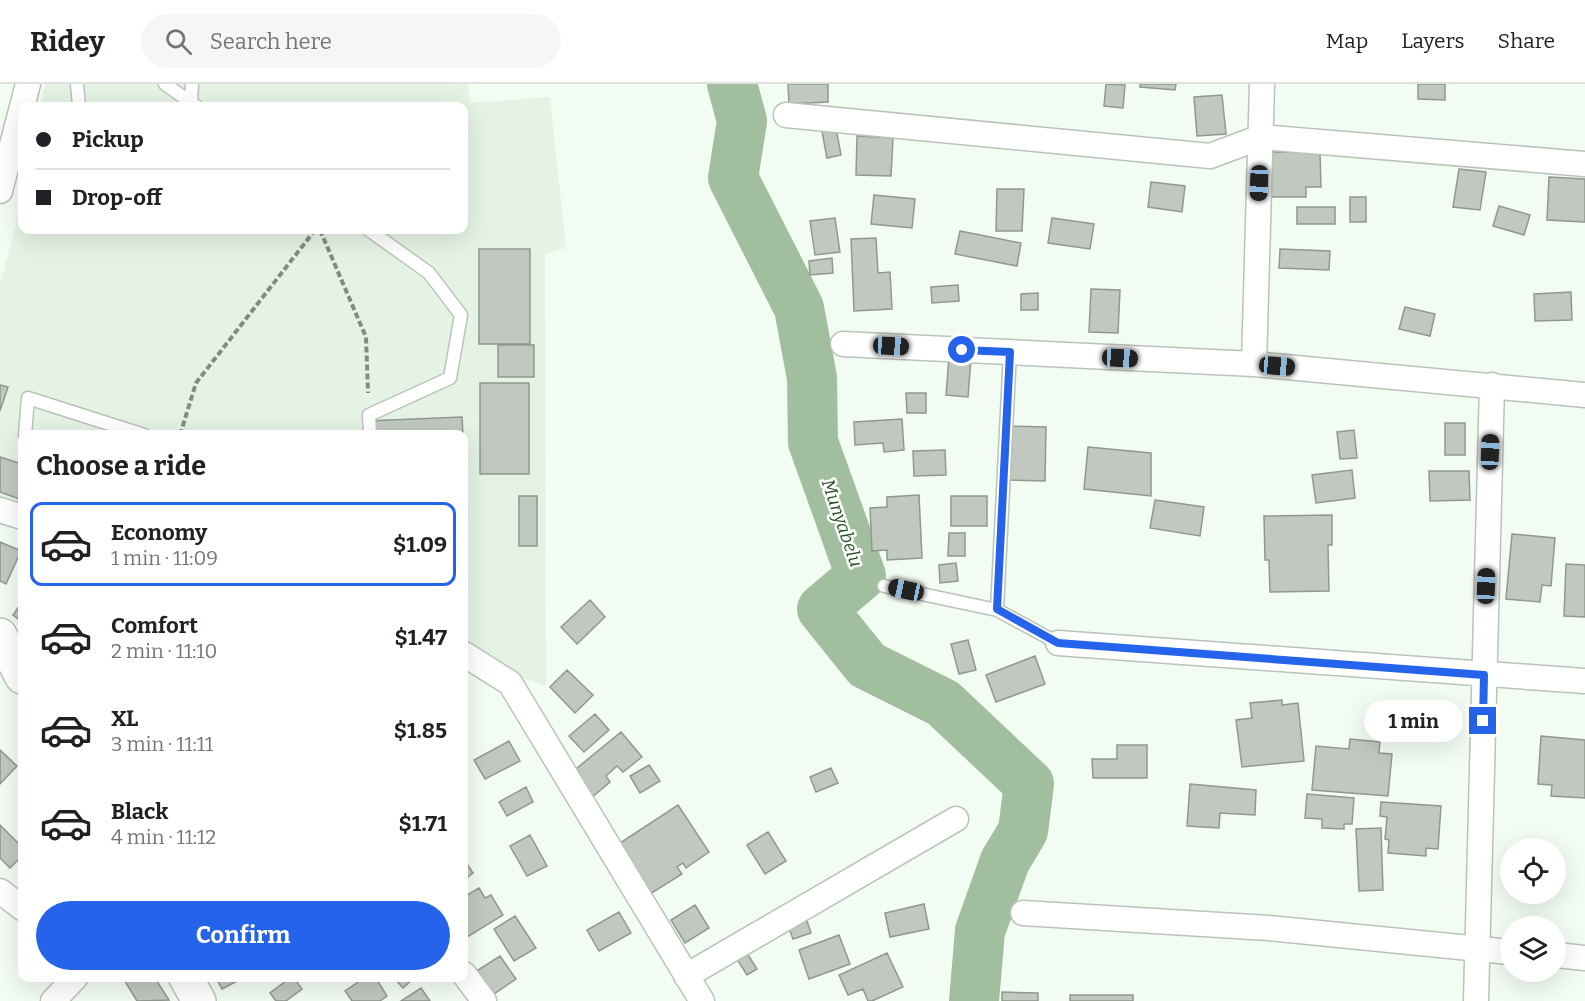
<!DOCTYPE html>
<meta charset="utf-8">
<style>
:root{--surface:#fff;--page:#f6f6f6;--text:#202124;--muted:#757577;--line:#e0e0e0;--accent:#2563eb}
body{margin:0;font-family:Bitter,serif;background:var(--page);color:var(--text);height:100vh;display:flex;flex-direction:column;font-size:22px;white-space:nowrap}
*{box-sizing:border-box;margin:0}
p{font-size:20px;color:var(--muted)}
.icon{flex:none;width:33px;height:33px;fill:none;stroke:currentColor;stroke-width:2;stroke-linecap:round;stroke-linejoin:round}
.map{position:relative;flex:1;overflow:hidden}
.drawer{position:absolute;left:18px;top:346px;width:450px;height:552px;display:flex;flex-direction:column;background:var(--surface);border-radius:12px;box-shadow:0 6px 24px #0002}
.drawer>*{flex:none}
.banner{position:absolute;left:18px;top:18px;width:450px;height:132px;border-radius:12px;box-shadow:0 6px 24px #0002;display:grid;align-content:center;height:132px;padding:0 18px;background:var(--surface)}
.controls{position:absolute;left:1500px;top:754px;display:grid;gap:12px}
.controls a{display:grid;place-items:center;width:66px;height:66px;border-radius:50%;background:var(--surface);box-shadow:0 6px 24px #0002;font-size:30px}
.end{position:absolute;width:27px;height:27px;margin:-14px;border:8px solid #2563eb;background:#fff;box-shadow:0 0 0 3px #fff}
.from{border-radius:50%}
.bubble{position:absolute;height:42px;border-radius:21px;background:var(--surface);box-shadow:0 6px 24px #0002;font-size:20px;font-weight:700;line-height:42px;text-align:center}
.car{position:absolute;width:18px;height:36px;margin:-18px -9px;border-radius:8px;box-shadow:0 0 4px 2px #0007;background:linear-gradient(#222 24%,#8ab4d8 0 40%,#222 0 76%,#8ab4d8 0 86%,#222 0)}
.banner b{display:flex;align-items:center;gap:21px;height:57px;font-size:22px}
.banner b+b{border-top:2px solid var(--line)}
.banner i{width:15px;height:15px;background:var(--text)}
ul{padding:0;list-style:none}
li{display:flex;align-items:center;gap:18px;height:84px;margin:0 12px 9px;padding:0 6px;border:3px solid transparent;border-radius:12px}
li div{flex:1}
li b{display:block;font-size:22px}
li em{font-style:normal;font-weight:700}
li.current{border-color:var(--accent)}
li>.icon{width:54px;height:54px;stroke-width:1.5}
h2{padding:0 18px;font-size:27px;line-height:72px}
.primary-button{display:flex;gap:12px;margin-top:auto;padding:12px 18px}
.primary-button a{flex:1;height:69px;border-radius:36px;background:var(--accent);color:#fff;font-size:24px;font-weight:700;line-height:69px;text-align:center}
header{display:flex;align-items:center;gap:36px;box-sizing:border-box;height:84px;padding:0 30px;background:var(--surface);border-bottom:2px solid var(--line)}
header strong{font-size:28px}
nav{display:flex;gap:33px;margin-inline-start:auto;font-size:21px}
.search{width:420px;height:54px;background:var(--page);display:flex;align-items:center;gap:15px;box-sizing:border-box;padding:0 21px;border-radius:33px;color:var(--muted);font-size:22px}
.map>svg:first-child{display:block}
.built{fill:#e5f3e4}
.lines{fill:none;stroke-linecap:round;stroke-linejoin:round}
.river{stroke:#a1be9e;stroke-width:50}
.building{fill:#c0c8bf;stroke:#90988f;stroke-width:1.5}
.lane-casing{stroke:#bac3ba;stroke-width:15}
.street-casing{stroke:#bac3ba;stroke-width:27}
.secondary-casing{stroke:#bac3ba;stroke-width:36}
.path{stroke:#848a84;stroke-width:4;stroke-dasharray:6 3;stroke-linecap:butt}
.lane{stroke:#fff;stroke-width:12}
.street{stroke:#fff;stroke-width:24}
.secondary{stroke:#fff;stroke-width:33}
.route{stroke:#2563eb;stroke-width:8}
.labels{text-anchor:middle;dominant-baseline:central;stroke-width:5;stroke-linejoin:round;paint-order:stroke}
.water-label{font-size:18px;font-style:italic;fill:#244d22;stroke:#fff}
</style>
<header>
<strong>Ridey</strong>
<div class="search"><svg class="icon" aria-label="search" viewBox="0 0 24 24"><circle cx="10" cy="10" r="6"/><path d="M15 15l6 6"/></svg>Search here</div>
<nav><a>Map</a><a>Layers</a><a>Share</a></nav>
</header>
<div class="map">
<svg width="1585" height="917" viewBox="0 0 1585 917">
<rect width="100%" height="100%" fill="#f3fcf3"/>
<path class="built" d="M45 0H468L470 19 550 13 566 164 545 170 546 602 464 573V351H22V422L0 414V200L22 119V146H464V22H40Z"/>
<g class="lines">
<path class="river" d="M732 0 742 37 733 94 799 224 812 294 813 358 861 492 822 525 867 581 943 619 1029 700 1023 747 1005 777 980 847 974 917"/>
</g>
<path class="building" d="M788 0H828V18L789 20Z
M1106 0 1125 1 1123 24 1104 22Z
M1140 0H1176L1175 6 1140 3Z
M1418 0H1445V16L1418 15Z
M1222 11 1226 50 1197 52 1194 13Z
M835 39 841 71 827 74 821 42Z
M857 52 893 54 891 92 856 91Z
M1269 68H1320L1321 103H1306V113H1269Z
M1459 85 1486 88 1480 126 1453 123Z
M1549 93 1585 95V138L1547 136Z
M1151 98 1185 102 1182 128 1148 123Z
M997 105H1024L1022 147H996Z
M874 111 915 115 912 144 871 140Z
M1350 113H1366V138H1350Z
M1499 122 1530 131 1524 151 1493 142Z
M1297 123H1335V140H1297Z
M835 134 840 168 815 171 810 137Z
M1052 134 1094 140 1090 165 1048 159Z
M960 147 1021 159 1017 182 955 170Z
M876 154 878 189 890 188 892 225 854 227 851 155Z
M479 165H530V260H479Z
M1280 165 1330 167 1329 186 1279 184Z
M832 174 833 189 810 191 809 177Z
M958 201 959 217 932 219 931 203Z
M1091 205 1120 206 1118 249 1089 248Z
M1571 208 1572 236 1535 237 1534 210Z
M1038 209V226H1021V210Z
M1405 223 1435 230 1430 252 1399 245Z
M498 261H534V293H498Z
M949 273 971 275 968 313 946 311Z
M480 299H529V390H480Z
M0 301 8 303 0 327Z
M906 309H926V329H907Z
M462 333 463 351H366V337Z
M902 335 904 366 884 368 883 359 855 361 854 338Z
M1445 339H1465V371H1445Z
M1004 342 1046 343 1045 397 1010 396 1012 358H1004Z
M1354 346 1357 374 1340 375 1337 348Z
M1088 363 1151 369V412L1084 405Z
M945 366 946 391 914 392 913 367Z
M0 373 22 380V416L0 408Z
M1352 386 1355 414 1316 419 1312 391Z
M1429 387H1469L1470 416 1430 417Z
M919 411 922 474 887 476V466L872 467 870 424 887 423V413Z
M519 412H537V462H519Z
M951 412H987V442H951Z
M1155 416 1204 423 1200 452 1150 444Z
M1332 431V461H1328L1329 507 1270 508 1269 476H1265L1264 432Z
M949 449H965V472H948Z
M1512 450 1555 454 1551 502 1542 501 1540 518 1506 515Z
M0 458 21 467 6 500 0 497Z
M956 479 958 497 940 499 939 481Z
M1566 480 1585 481V533L1564 532Z
M590 516 605 533 577 560 561 543Z
M22 518V538L13 531Z
M968 556 976 586 959 590 951 560Z
M1035 572 1045 600 996 618 986 591Z
M567 586 593 611 575 629 550 603Z
M1282 616V621L1298 619 1304 677 1242 683 1236 636 1252 634 1250 619Z
M595 630 609 646 584 668 569 652Z
M621 648 642 673 623 688 617 682 606 692 610 698 591 714 571 689Z
M1541 652 1585 656V714L1551 712 1552 701 1538 700Z
M1350 655 1380 658 1379 669 1392 670 1388 712 1312 706 1316 662 1349 665Z
M509 657 520 677 485 695 474 676Z
M1117 661H1147V694H1093L1092 675H1117Z
M0 666 17 682 0 700Z
M649 681 660 697 640 709 630 692Z
M831 684 838 699 816 708 810 693Z
M1190 700 1256 706 1255 731 1220 729 1219 744 1187 742Z
M526 703 533 718 507 732 499 718Z
M1307 710 1354 714 1352 740H1344V745L1322 744V735L1305 734Z
M1381 718 1441 722 1438 765 1426 764V772L1388 769 1389 756 1385 755 1387 733 1380 732Z
M678 721 709 768 686 784 683 779 677 783 682 790 650 810 617 761Z
M0 741 22 763V772L10 784 0 774Z
M1381 744 1383 806 1359 807 1356 745Z
M768 748 786 777 765 790 747 761Z
M530 751 547 782 527 792 510 762Z
M464 775 473 789 464 796Z
M479 804 485 814 491 811 503 831 464 855V813Z
M924 820 929 845 890 853 885 829Z
M695 821 709 844 685 859 671 836Z
M803 825 811 849 793 855 784 831Z
M619 828 631 849 599 867 587 846Z
M515 832 536 864 514 877 494 845Z
M839 851 850 880 809 895 799 866Z
M745 866 757 885 747 891 735 872Z
M887 869 903 903 872 917H868L863 905 848 911 839 891Z
M500 872 516 895 491 912 475 888Z
M123 894H155L169 916 137 917Z
M216 894H243L222 905Z
M290 894H294L302 905 286 917H276L270 909Z
M364 894H376L387 912 380 917H352L345 907Z
M394 894H414L403 904Z
M421 904 430 917H401Z
M1002 908 1038 909V917H1002Z
M1070 911H1133V917H1070Z"/>
<g class="lines">
<g class="lane-casing">
<path id="lane" d="M77 0 79 22
M165 0 196 22
M191 19 192 0
M369 146 429 189 461 231 450 294 369 331 370 351
M1010 268 997 526 1058 559
M25 351 28 314 144 351
M884 502 997 526"/>
</g>
<g class="street-casing">
<path id="street" d="M786 31 1210 72 1261 53 1585 80
M0 107 28 0
M843 260 1254 280 1585 311
M1254 280 1262 0
M0 426 22 433
M1058 559 1585 597
M464 570 510 599 702 917
M0 807 22 824
M1023 829 1269 844 1510 868
M1556 871 1585 874
M464 890 484 917
M686 892 956 735
M53 917 75 894
M1476 917 1492 301"/>
</g>
<g class="secondary-casing">
<path id="secondary" d="M0 551 22 593
M186 894 199 917"/>
</g>
<path class="path" d="M320 146 366 253 368 309
M180 351 196 299 315 146"/>
<use href="#lane" class="lane"/>
<use href="#street" class="street"/>
<use href="#secondary" class="secondary"/>
</g>
<g class="lines">
<path class="route" d="M962 266 1010 268 997 525 1058 559 1484 591 1483 637"/>
</g>
<g class="labels">
<g class="water-label">
<text transform="translate(842 439) rotate(71)">Munyabelu</text>
</g>
</g>
</svg>
<div class="controls">
<a><svg class="icon" aria-label="locate" viewBox="0 0 24 24"><circle cx="12" cy="12" r="6"/><path d="M12 2v4M12 18v4M2 12h4M18 12h4"/></svg></a>
<a><svg class="icon" aria-label="layers" viewBox="0 0 24 24"><path d="M12 4l9 5-9 5-9-5zM3 14l9 5 9-5"/></svg></a>
</div>
<i class="end from" style="left:962px;top:266px"></i>
<i class="end" style="left:1483px;top:637px"></i>
<div class="bubble" style="left:1364px;top:616px;width:99px">1 min</div>
<i class="car" style="left:1259px;top:99px;rotate:182deg"></i>
<i class="car" style="left:891px;top:262px;rotate:93deg"></i>
<i class="car" style="left:1120px;top:274px;rotate:93deg"></i>
<i class="car" style="left:1277px;top:282px;rotate:95deg"></i>
<i class="car" style="left:1490px;top:368px;rotate:2deg"></i>
<i class="car" style="left:1486px;top:502px;rotate:2deg"></i>
<i class="car" style="left:906px;top:506px;rotate:282deg"></i>
<div class="banner">
<b><i class="from"></i>Pickup</b>
<b><i></i>Drop-off</b>
</div>
<section class="drawer">
<h2>Choose a ride</h2>
<ul>
<li class="current"><svg class="icon" aria-label="car" viewBox="0 0 24 24"><path d="M5 17H2v-5l4-1 3-4h7l3 4 3 1v5h-3M9 17h6M6 11h13"/><circle cx="7" cy="17" r="2"/><circle cx="17" cy="17" r="2"/></svg><div><b>Economy</b><p>1 min · 11:09</p></div><em>$1.09</em></li>
<li><svg class="icon" aria-label="car" viewBox="0 0 24 24"><path d="M5 17H2v-5l4-1 3-4h7l3 4 3 1v5h-3M9 17h6M6 11h13"/><circle cx="7" cy="17" r="2"/><circle cx="17" cy="17" r="2"/></svg><div><b>Comfort</b><p>2 min · 11:10</p></div><em>$1.47</em></li>
<li><svg class="icon" aria-label="car" viewBox="0 0 24 24"><path d="M5 17H2v-5l4-1 3-4h7l3 4 3 1v5h-3M9 17h6M6 11h13"/><circle cx="7" cy="17" r="2"/><circle cx="17" cy="17" r="2"/></svg><div><b>XL</b><p>3 min · 11:11</p></div><em>$1.85</em></li>
<li><svg class="icon" aria-label="car" viewBox="0 0 24 24"><path d="M5 17H2v-5l4-1 3-4h7l3 4 3 1v5h-3M9 17h6M6 11h13"/><circle cx="7" cy="17" r="2"/><circle cx="17" cy="17" r="2"/></svg><div><b>Black</b><p>4 min · 11:12</p></div><em>$1.71</em></li>
</ul>
<div class="primary-button"><a>Confirm</a></div>
</section>
</div>
